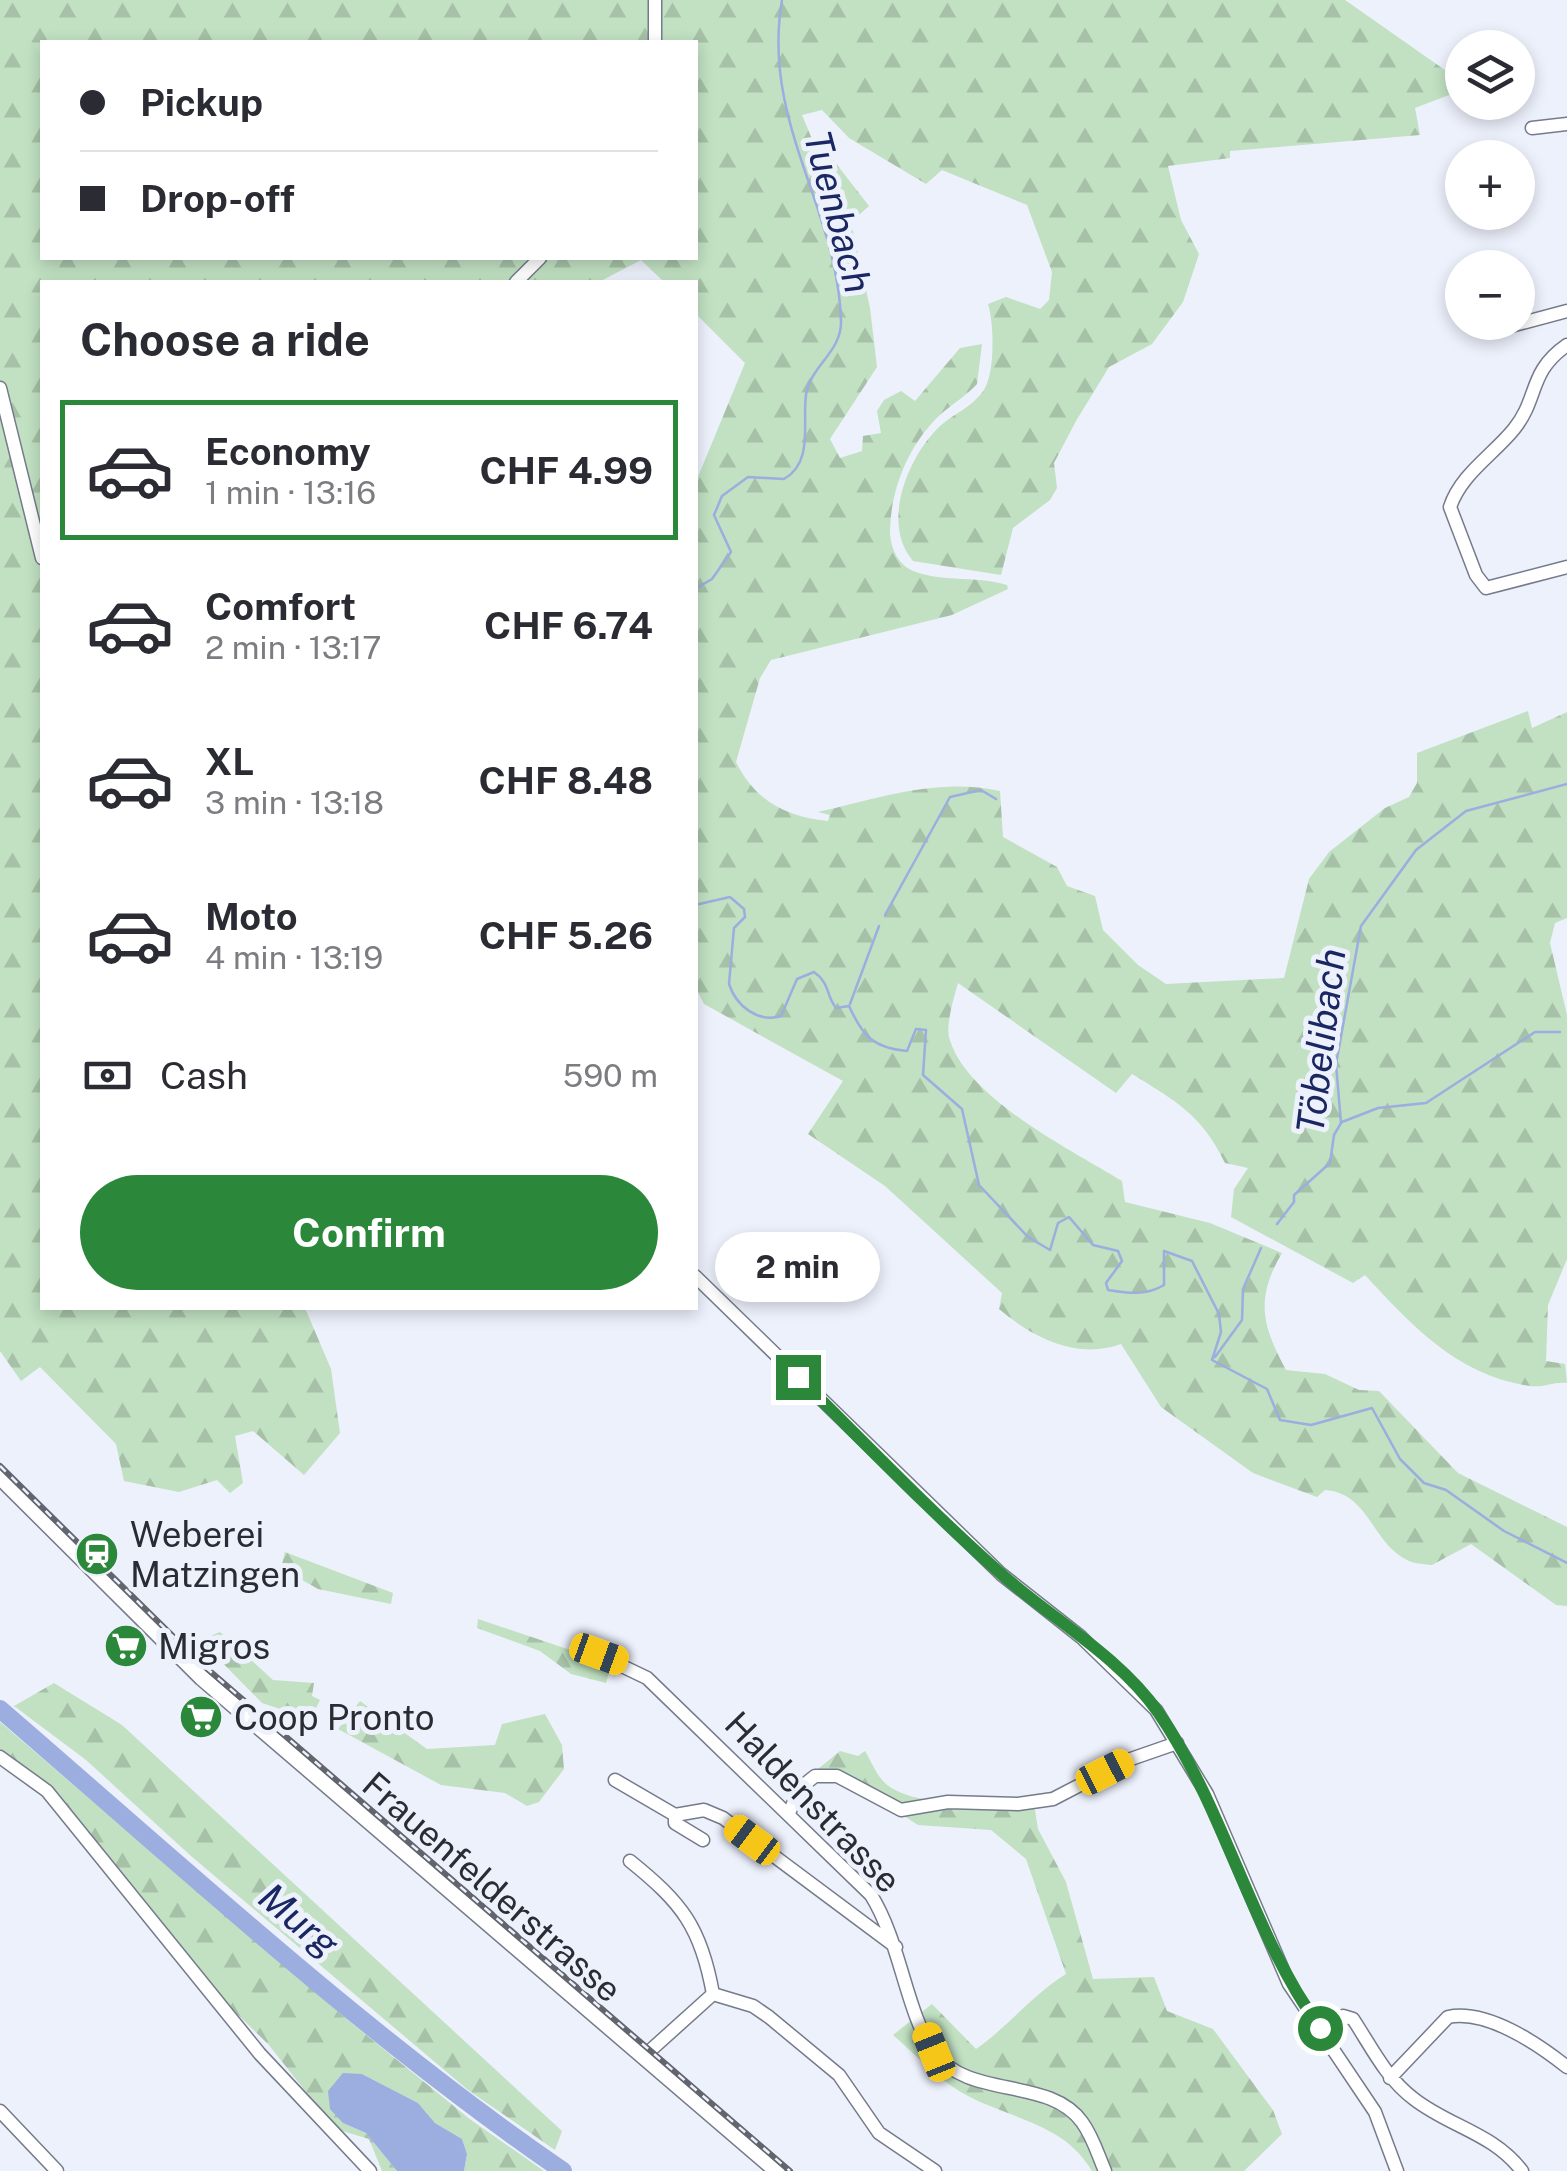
<!DOCTYPE html>
<meta charset="utf-8">
<style>
:root{--surface:#fff;--page:#f7f7f7;--text:#2b2b33;--muted:#7c7c81;--line:#e1e1e2;--accent:#2b883a}
body{margin:0;font-family:"Public Sans",sans-serif;background:var(--page);color:var(--text);height:100vh;display:flex;flex-direction:column;font-size:38px;white-space:nowrap}
*{box-sizing:border-box;margin:0}
p{font-size:32px;color:var(--muted)}
.icon{flex:none;width:55px;height:55px;fill:none;stroke:currentColor;stroke-width:2;stroke-linecap:round;stroke-linejoin:round}
.map{position:relative;flex:1;overflow:hidden}
.panel{position:absolute;left:40px;top:280px;width:658px;height:1030px;display:flex;flex-direction:column;background:var(--surface);border-radius:0px;box-shadow:0 5px 15px #0003}
.panel>*{flex:none}
.guide{position:absolute;left:40px;top:40px;width:658px;height:220px;border-radius:0px;box-shadow:0 5px 15px #0003;display:grid;align-content:center;height:220px;padding:0 40px;background:var(--surface)}
.controls{position:absolute;left:1445px;top:30px;display:grid;gap:20px}
.controls a{display:grid;place-items:center;width:90px;height:90px;border-radius:50%;background:var(--surface);box-shadow:0 5px 15px #0003;font-size:50px}
.end{position:absolute;width:45px;height:45px;margin:-22px;border:12px solid #2b883a;background:#fff;box-shadow:0 0 0 5px #fff}
.from{border-radius:50%}
.bubble{position:absolute;height:70px;border-radius:35px;background:var(--surface);box-shadow:0 5px 15px #0003;font-size:32px;font-weight:700;line-height:70px;text-align:center}
.car{position:absolute;width:30px;height:60px;margin:-30px -15px;border-radius:12px;box-shadow:0 0 8px 2px #0007;background:linear-gradient(#f5c518 24%,#345 0 40%,#f5c518 0 76%,#345 0 86%,#f5c518 0)}
.guide b{display:flex;align-items:center;gap:35px;height:95px;font-size:38px}
.guide b+b{border-top:2px solid var(--line)}
.guide i{width:25px;height:25px;background:var(--text)}
ul{padding:0;list-style:none}
li{display:flex;align-items:center;gap:30px;height:140px;margin:0 20px 15px;padding:0 20px;border:5px solid transparent;border-radius:0px}
li div{flex:1}
li b{display:block;font-size:38px}
li em{font-style:normal;font-weight:700}
li.current{border-color:var(--accent)}
li>.icon{width:90px;height:90px;stroke-width:1.5}
h2{padding:0 40px;font-size:45px;line-height:120px}
.pay{display:flex;align-items:center;gap:25px;height:110px;padding:0 40px;font-size:38px}
.pay p{margin-inline-start:auto}
.button{display:flex;gap:20px;margin-top:auto;padding:20px 40px}
.button a{flex:1;height:115px;border-radius:60px;background:var(--accent);color:#fff;font-size:40px;font-weight:700;line-height:115px;text-align:center}
.map>svg:first-child{display:block}
.forest{fill:url(#forest-firs);fill-rule:evenodd}
.water{fill:#9caddf}
.lines{fill:none;stroke-linecap:round;stroke-linejoin:round}
.stream{stroke:#9caddf;stroke-width:2.5}
.river{stroke:#9caddf;stroke-width:18}
.minor-casing{stroke:#757b8b;stroke-width:15}
.major-casing{stroke:#757b8b;stroke-width:18}
.minor{stroke:#fff;stroke-width:12}
.major{stroke:#fff;stroke-width:15}
.rail-casing{stroke:#62656d;stroke-width:6}
.rail{stroke:#edf1fc;stroke-width:2.5;stroke-dasharray:8;stroke-linecap:butt}
.route{stroke:#2b883a;stroke-width:12}
.labels{text-anchor:middle;dominant-baseline:central;stroke-width:10;stroke-linejoin:round;paint-order:stroke}
.poi-label{font-size:35px;fill:#2a2c33;stroke:#edf1fc;text-anchor:start}
.street-label{font-size:35px;fill:#2a2c33;stroke:#edf1fc}
.water-label{font-size:38px;font-style:italic;fill:#1a2762;stroke:#edf1fc}
</style>
<div class="map">
<svg width="1567" height="2171" viewBox="0 0 1567 2171">
<defs>
<pattern id="forest-firs" width="22" height="20" patternUnits="userSpaceOnUse" patternTransform="scale(2.5)"><rect width="22" height="20" fill="#c1e1c2"/><path d="M5 1l3.5 6h-7zM16 11l3.5 6h-7z" fill="#a6c1a7"/></pattern>
</defs>
<rect width="100%" height="100%" fill="#edf1fc"/>
<path class="forest" d="M0 0H1345L1462 82V90L1415 108 1420 135 1230 151V158L1168 166 1181 220 1199 254 1183 302 1152 344 1109 367 1076 421 1054 463 1057 488 1050 500 1013 528 1001 575 913 561C881 524 907 459 938 428 952 414 974 407 985 388 995 370 994 323 988 304L1006 297 1040 309 1049 300 1052 272 1027 205 942 170 926 184 849 138 822 110 802 115 817 151 824 148 869 206 851 222 870 308 877 367 830 439 840 458 862 451 863 436 881 433 877 411 884 400 901 391 915 401 960 348 982 344 977 384C966 396 954 403 942 413 910 442 891 487 890 530 890 548 898 566 916 572 944 582 978 576 1007 585L1008 589 952 615 771 660 760 678 736 762C755 801 787 817 828 821L830 815 818 812C879 798 938 777 1000 791L1003 837 1057 867 1067 886 1095 896 1103 930 1138 965 1166 984 1284 978 1309 879 1329 852 1385 808 1409 797 1417 783V753L1528 711 1532 728 1567 712V918L1555 923 1550 943 1567 1015V1259L1548 1305 1546 1361 1565 1364 1567 1383C1554 1381 1544 1388 1530 1386 1458 1376 1411 1325 1365 1275L1353 1283 1231 1217 1234 1189 1248 1168 1225 1163C1201 1114 1177 1102 1132 1074L1116 1093 958 983C954 997 946 1024 949 1037 965 1098 1072 1150 1122 1181L1125 1202 1210 1223 1282 1253C1255 1299 1262 1325 1286 1370L1325 1374 1359 1390 1379 1391 1458 1473 1567 1527V1606L1556 1605 1471 1544 1432 1565C1425 1564 1415 1564 1409 1561 1372 1545 1370 1493 1325 1490L1317 1497 1253 1473 1161 1407 1121 1344C1078 1360 1033 1338 999 1309L1002 1293 885 1186 808 1134 843 1081 704 1004 695 987V484L745 363 695 313V282H664L641 260 599 282H42V1308H305L331 1369 340 1433 304 1475 253 1431 235 1436 243 1483 230 1493 217 1480 179 1492 124 1481 116 1444 40 1367 21 1381 0 1351ZM42 42H695V258H42Z
M285 1552 393 1593 391 1604 318 1589 281 1568Z
M478 1619 591 1657 610 1669 606 1683 571 1674 540 1651 477 1628Z
M220 1632 273 1680 314 1683 312 1696 320 1700 314 1712 302 1709 298 1715 262 1703 200 1640Z
M54 1683 122 1725 562 2131 555 2150 468 2090 191 1856 86 1760 14 1706Z
M360 1701 427 1749 495 1745 502 1724 545 1714 562 1745 564 1769 539 1802 527 1806 505 1793 441 1785 338 1729Z
M0 1722 349 2021 471 2120 544 2171H464L467 2154 462 2139 435 2123 418 2103 362 2074 343 2123 366 2133 397 2171H382L369 2139 342 2131 318 2107 268 2044 195 1973 68 1810 0 1753Z
M840 1751 858 1756 865 1751C871 1761 877 1776 886 1784 915 1809 996 1803 1034 1804L1038 1829 1066 1882 1093 1979 1154 1977 1167 2011 1213 2029 1273 2110 1282 2134 1244 2171H1092C1063 2121 1006 2119 959 2091 936 2077 914 2053 893 2035L932 2004 976 2049C1009 2026 1032 1995 1066 1974L1026 1859 991 1830 918 1825 838 1773 818 1769Z"/>
<path class="water" d="M343 2073 362 2074 418 2103 435 2123 462 2139 467 2154 464 2171H397L366 2133 343 2123 330 2109 328 2091Z"/>
<g class="lines">
<path class="stream" d="M695 589 712 579 731 552 714 515 722 496 748 477 784 479C814 462 802 423 806 395 810 366 842 352 841 321 838 208 761 122 782 0
M695 905 730 897 744 909 745 917 734 928 729 984C736 1006 758 1023 781 1016L797 979 814 972C830 983 826 996 836 1008L849 1006C863 1037 874 1048 907 1051L916 1029 926 1030 923 1075 962 1109 979 1185 1028 1237 1050 1250 1058 1223 1069 1217 1093 1245 1118 1251 1122 1261 1106 1283 1108 1290C1128 1293 1146 1296 1164 1285V1251L1192 1261 1219 1314 1221 1332 1212 1360 1267 1389 1280 1420 1311 1425 1372 1408 1400 1459 1424 1483 1446 1490 1504 1531 1567 1563
M885 915 950 797 981 790 996 799
M850 1004 879 926
M1342 1122 1378 1108 1426 1103 1535 1032H1560
M1277 1224 1294 1202V1195L1330 1163 1334 1135 1341 1123 1336 1064 1361 926 1416 850 1466 811 1567 784
M1215 1357 1242 1320 1243 1289 1261 1248"/>
<path class="river" d="M0 1709C182 1866 365 2035 563 2171"/>
<g class="minor-casing">
<path id="minor" d="M655 42V0
M1532 128 1567 124
M516 282 540 258
M1503 328 1567 311
M1567 345C1528 372 1539 398 1514 429 1493 455 1461 474 1450 507L1476 575 1486 588 1567 567
M0 388 42 558
M695 1276 1001 1574 1081 1637 1156 1710 1207 1794 1289 1984 1375 2112 1397 2171
M599 1655 647 1678 871 1895C901 1943 906 2013 934 2052 968 2100 1049 2076 1082 2122 1093 2137 1098 2155 1105 2171
M0 1757 47 1791 260 2054 370 2171
M615 1780 675 1815 704 1810 723 1818 896 1947
M789 1813 800 1788 815 1776H837L901 1810 948 1802 1018 1804 1053 1799 1128 1760 1177 1743
M675 1815V1823L703 1840
M630 1861C682 1903 701 1927 713 1994
M1319 2028 1343 2016 1353 2019C1372 2048 1386 2078 1414 2099 1450 2127 1493 2133 1522 2171
M643 2057 713 1994 753 2006 769 2017 839 2075 879 2133 935 2171
M1390 2078 1448 2017C1486 2009 1537 2043 1567 2067
M0 2111 57 2171"/>
</g>
<g class="major-casing">
<path id="major" d="M0 1477 202 1678 777 2171"/>
</g>
<use href="#minor" class="minor"/>
<use href="#major" class="major"/>
<g class="rail-casing">
<path id="rail" d="M0 1466 197 1660 790 2171"/>
</g>
<use href="#rail" class="rail"/>
</g>
<g class="lines">
<path class="route" d="M798 1377C864 1442 929 1510 999 1572 1050 1618 1118 1655 1158 1712 1226 1811 1250 1930 1320 2028"/>
</g>
<defs>
<g id="station-disc" transform="scale(2.25)"><circle r="9.5" fill="#2b883a" stroke="#edf1fc"/><path d="M-3-6H3Q5-6 5-4V2Q5 4 3 4L4.5 6H3L1.5 4h-3L-3 6H-4.5L-3 4Q-5 4-5 2V-4Q-5-6-3-6ZM-3.5-4v3h7v-3ZM-3.5 1v1.5H-2V1ZM2 1v1.5H3.5V1Z" fill="#fff"/></g>
<g id="supermarket-disc" transform="scale(2.25)"><circle r="9.5" fill="#2b883a" stroke="#edf1fc"/><path d="M-6-5.5h2.5l.6 2H6L4.5 2H-2.5L-4.4-4H-6ZM-1.5 3.2a1.3 1.3 0 1 0 .1 0ZM3 3.2a1.3 1.3 0 1 0 .1 0Z" fill="#fff"/></g>
</defs>
<g fill-rule="evenodd">
<use href="#station-disc" x="97" y="1554"/>
<use href="#supermarket-disc" x="126" y="1646"/>
<use href="#supermarket-disc" x="201" y="1717"/>
</g>
<g class="labels">
<g class="poi-label">
<text x="130" y="1534">Weberei<tspan x="130" dy="40">Matzingen</tspan></text>
<text x="158" y="1646">Migros</text>
<text x="234" y="1717">Coop Pronto</text>
</g>
<g class="street-label">
<text transform="translate(813 1802) rotate(46)">Haldenstrasse</text>
<text transform="translate(492 1887) rotate(41)">Frauenfelderstrasse</text>
</g>
<g class="water-label">
<text transform="translate(838 212) rotate(75)">Tuenbach</text>
<text transform="translate(1321 1041) rotate(-83)">Töbelibach</text>
<text transform="translate(299 1920) rotate(40)">Murg</text>
</g>
</g>
</svg>
<div class="controls">
<a><svg class="icon" aria-label="layers" viewBox="0 0 24 24"><path d="M12 4l9 5-9 5-9-5zM3 14l9 5 9-5"/></svg></a>
<a>+</a>
<a>−</a>
</div>
<i class="end from" style="left:1320px;top:2028px"></i>
<i class="end" style="left:798px;top:1377px"></i>
<div class="bubble" style="left:715px;top:1232px;width:165px">2 min</div>
<i class="car" style="left:599px;top:1654px;rotate:110deg"></i>
<i class="car" style="left:1105px;top:1772px;rotate:63deg"></i>
<i class="car" style="left:752px;top:1840px;rotate:307deg"></i>
<i class="car" style="left:934px;top:2052px;rotate:338deg"></i>
<div class="guide">
<b><i class="from"></i>Pickup</b>
<b><i></i>Drop-off</b>
</div>
<section class="panel">
<h2>Choose a ride</h2>
<ul>
<li class="current"><svg class="icon" aria-label="car" viewBox="0 0 24 24"><path d="M5 17H2v-5l4-1 3-4h7l3 4 3 1v5h-3M9 17h6M6 11h13"/><circle cx="7" cy="17" r="2"/><circle cx="17" cy="17" r="2"/></svg><div><b>Economy</b><p>1 min · 13:16</p></div><em>CHF 4.99</em></li>
<li><svg class="icon" aria-label="car" viewBox="0 0 24 24"><path d="M5 17H2v-5l4-1 3-4h7l3 4 3 1v5h-3M9 17h6M6 11h13"/><circle cx="7" cy="17" r="2"/><circle cx="17" cy="17" r="2"/></svg><div><b>Comfort</b><p>2 min · 13:17</p></div><em>CHF 6.74</em></li>
<li><svg class="icon" aria-label="car" viewBox="0 0 24 24"><path d="M5 17H2v-5l4-1 3-4h7l3 4 3 1v5h-3M9 17h6M6 11h13"/><circle cx="7" cy="17" r="2"/><circle cx="17" cy="17" r="2"/></svg><div><b>XL</b><p>3 min · 13:18</p></div><em>CHF 8.48</em></li>
<li><svg class="icon" aria-label="car" viewBox="0 0 24 24"><path d="M5 17H2v-5l4-1 3-4h7l3 4 3 1v5h-3M9 17h6M6 11h13"/><circle cx="7" cy="17" r="2"/><circle cx="17" cy="17" r="2"/></svg><div><b>Moto</b><p>4 min · 13:19</p></div><em>CHF 5.26</em></li>
</ul>
<div class="pay"><svg class="icon" aria-label="cash" viewBox="0 0 24 24"><path d="M3 7h18v10H3z"/><circle cx="12" cy="12" r="2"/></svg>Cash<p>590 m</p></div>
<div class="button"><a>Confirm</a></div>
</section>
</div>
